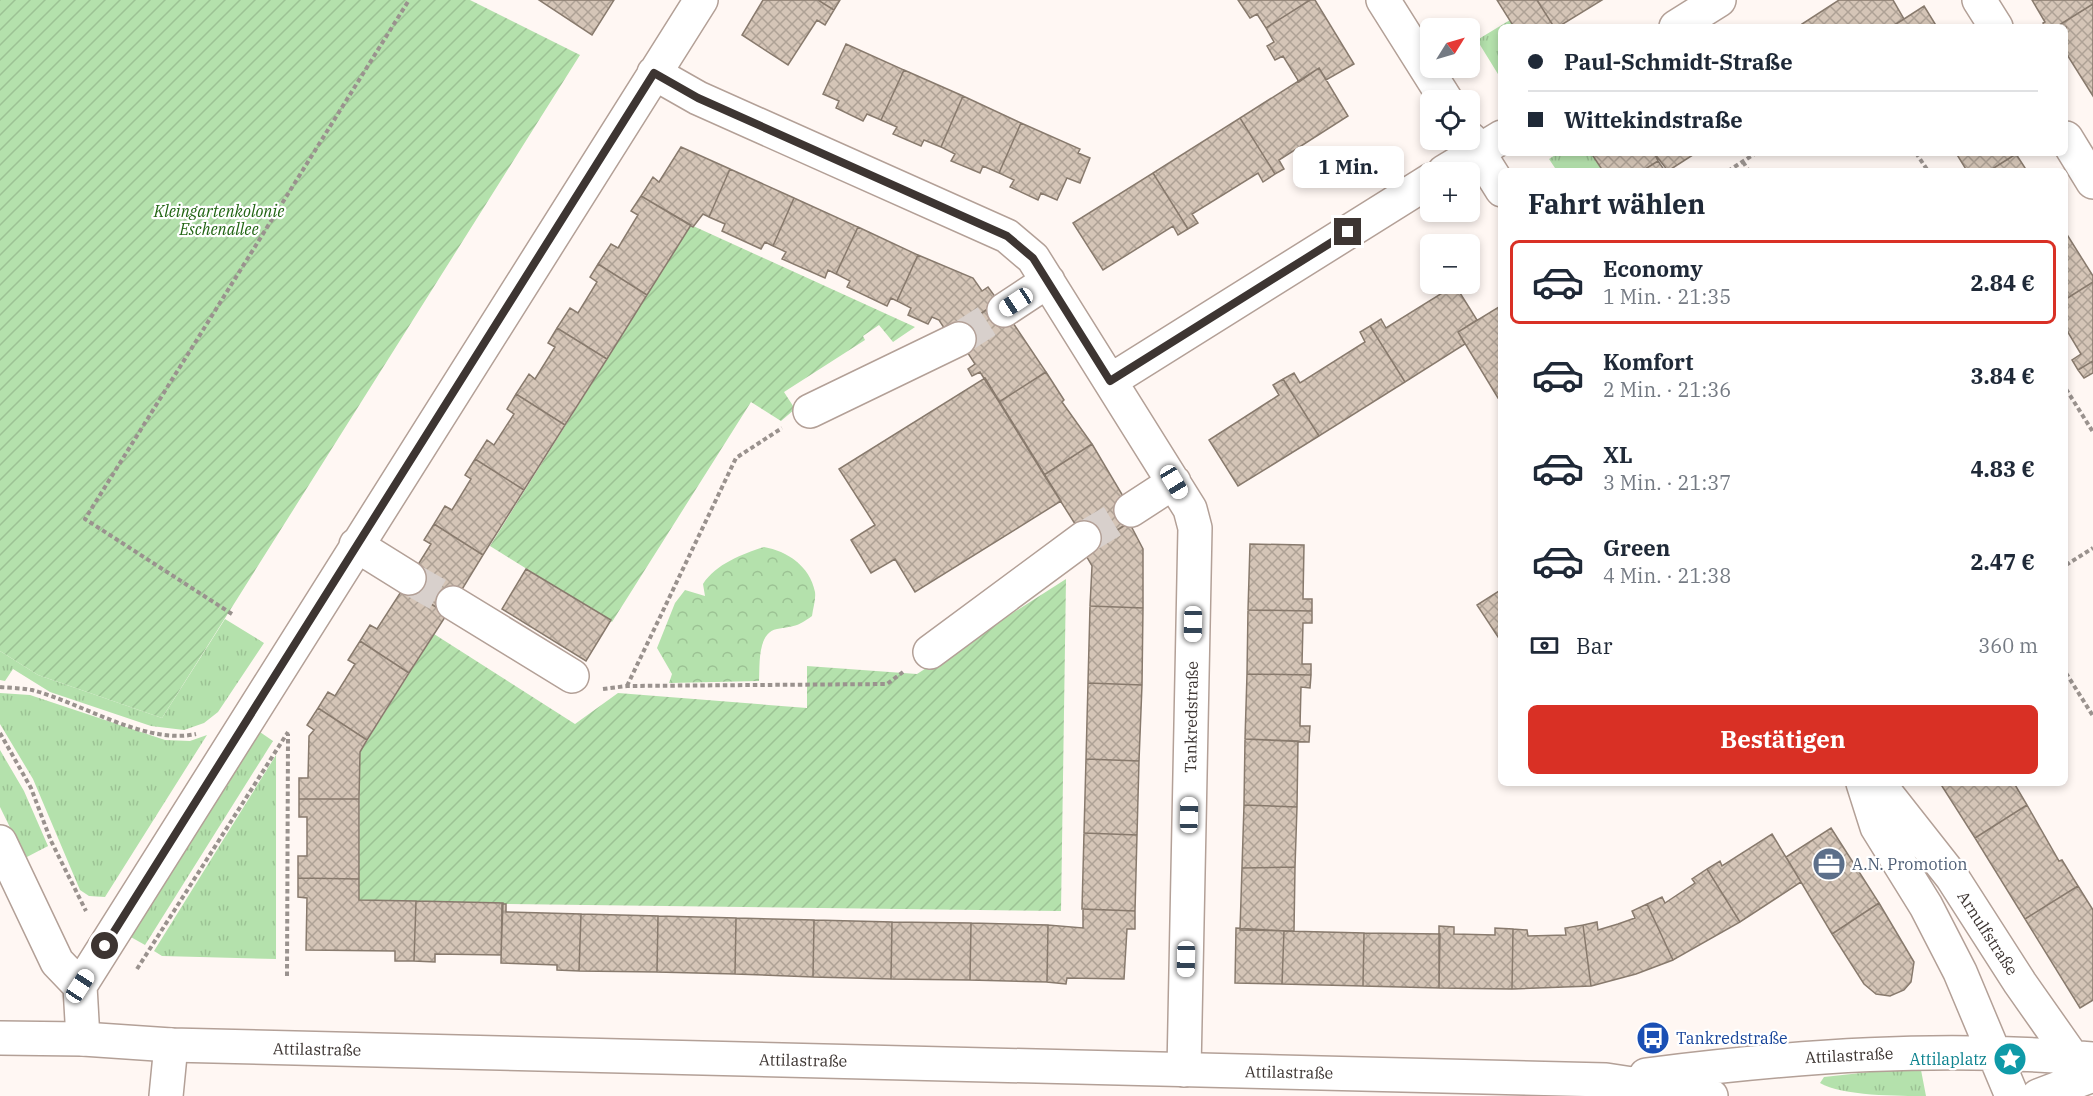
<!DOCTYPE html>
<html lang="de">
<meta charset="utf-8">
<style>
:root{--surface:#fff;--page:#f6f6f7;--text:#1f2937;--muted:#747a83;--line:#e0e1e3;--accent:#d93025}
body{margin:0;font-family:"IBM Plex Serif",serif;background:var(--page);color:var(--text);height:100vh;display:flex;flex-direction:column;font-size:22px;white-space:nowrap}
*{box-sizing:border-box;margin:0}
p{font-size:20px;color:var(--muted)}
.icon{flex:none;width:33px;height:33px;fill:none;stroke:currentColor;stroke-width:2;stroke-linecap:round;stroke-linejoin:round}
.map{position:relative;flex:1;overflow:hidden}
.sheet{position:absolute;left:1498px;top:168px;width:570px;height:618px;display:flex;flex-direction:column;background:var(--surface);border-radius:9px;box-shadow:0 3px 9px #0003}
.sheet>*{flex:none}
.banner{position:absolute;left:1498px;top:24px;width:570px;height:132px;border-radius:9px;box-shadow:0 3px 9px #0003;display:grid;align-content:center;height:132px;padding:0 30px;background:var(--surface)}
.needle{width:39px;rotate:53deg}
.buttons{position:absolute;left:1420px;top:18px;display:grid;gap:12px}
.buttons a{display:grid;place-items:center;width:60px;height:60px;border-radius:9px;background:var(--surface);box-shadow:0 3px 9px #0003;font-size:30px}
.end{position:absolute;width:27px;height:27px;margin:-14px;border:8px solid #3d3532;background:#fff;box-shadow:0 0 0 3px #fff}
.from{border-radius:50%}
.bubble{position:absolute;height:42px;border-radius:9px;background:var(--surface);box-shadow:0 3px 9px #0003;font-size:20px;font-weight:800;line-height:42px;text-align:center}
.car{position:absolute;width:18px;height:36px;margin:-18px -9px;border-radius:8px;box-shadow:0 0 4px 2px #0007;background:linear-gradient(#fff 24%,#345 0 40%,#fff 0 76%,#345 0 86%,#fff 0)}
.banner b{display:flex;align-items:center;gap:21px;height:57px;font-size:22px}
.banner b+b{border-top:2px solid var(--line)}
.banner i{width:15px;height:15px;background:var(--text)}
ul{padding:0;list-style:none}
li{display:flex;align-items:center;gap:18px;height:84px;margin:0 12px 9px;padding:0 18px;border:3px solid transparent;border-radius:9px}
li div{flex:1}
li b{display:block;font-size:22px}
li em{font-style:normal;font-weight:800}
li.selected{border-color:var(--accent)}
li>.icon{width:54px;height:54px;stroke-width:1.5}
h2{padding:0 30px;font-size:27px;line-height:72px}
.pay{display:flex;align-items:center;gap:15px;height:66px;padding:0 30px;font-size:22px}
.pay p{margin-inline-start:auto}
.button{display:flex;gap:12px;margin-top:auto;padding:12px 30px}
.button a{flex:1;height:69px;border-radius:9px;background:var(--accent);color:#fff;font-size:24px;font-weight:800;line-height:69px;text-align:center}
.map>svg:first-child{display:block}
.grass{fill:url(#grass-tufts)}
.park{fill:url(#park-crowns)}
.garden{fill:url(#garden-furrows)}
.building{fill:url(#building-cross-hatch);stroke:#887a6d;stroke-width:1.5}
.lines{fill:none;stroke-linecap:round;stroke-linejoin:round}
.minor-tunnel{stroke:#d8d0cc;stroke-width:33;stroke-dasharray:33 16;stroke-linecap:butt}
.minor-casing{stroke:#b3a097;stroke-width:36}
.major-casing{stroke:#b3a097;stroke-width:36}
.path{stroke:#9a928e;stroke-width:4;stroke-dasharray:4.5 3;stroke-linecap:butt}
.minor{stroke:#fff;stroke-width:33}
.major{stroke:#fff;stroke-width:33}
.route{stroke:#3d3532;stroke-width:8}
.labels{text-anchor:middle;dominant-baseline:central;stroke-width:4.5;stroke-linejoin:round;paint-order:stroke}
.park-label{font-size:16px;font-style:italic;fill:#206412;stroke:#fff}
.street-label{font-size:16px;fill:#3d3532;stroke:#fff}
.service-label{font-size:16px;fill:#4e5e75;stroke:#fff;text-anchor:start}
.transit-label{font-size:16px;fill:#164399;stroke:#fff;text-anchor:start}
.culture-label{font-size:16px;fill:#0d838f;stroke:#fff;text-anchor:end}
</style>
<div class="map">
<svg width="2093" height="1096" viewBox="0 0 2093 1096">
<defs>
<pattern id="grass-tufts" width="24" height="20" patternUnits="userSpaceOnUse" patternTransform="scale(1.5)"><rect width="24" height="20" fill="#b4e1ac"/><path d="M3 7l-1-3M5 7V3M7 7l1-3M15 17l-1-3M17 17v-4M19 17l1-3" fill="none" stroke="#9cc294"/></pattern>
<pattern id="park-crowns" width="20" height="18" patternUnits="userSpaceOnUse" patternTransform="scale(1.5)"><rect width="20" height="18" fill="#b4e1ac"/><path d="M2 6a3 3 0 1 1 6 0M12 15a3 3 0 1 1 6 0" fill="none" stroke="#9cc294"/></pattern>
<pattern id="garden-furrows" width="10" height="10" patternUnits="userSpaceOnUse" patternTransform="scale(1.5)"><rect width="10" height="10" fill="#b4e1ac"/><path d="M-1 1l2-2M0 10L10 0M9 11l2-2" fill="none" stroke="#9cc294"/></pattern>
<pattern id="building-cross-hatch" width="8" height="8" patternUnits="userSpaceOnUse" patternTransform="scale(1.5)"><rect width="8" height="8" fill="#d5c5b7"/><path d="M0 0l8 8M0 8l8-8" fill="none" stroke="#aea195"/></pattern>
</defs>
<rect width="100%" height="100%" fill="#fff7f3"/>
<path class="grass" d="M1510 20 1514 27H1502L1501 79 1477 40Z
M1558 153H1591L1603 171H1557L1549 159Z
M225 619 264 643 218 712 204 723 184 730 151 726 50 692 13 669 5 681 0 680V651L38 675 162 718Z
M0 693 30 695 165 740 190 741 207 735 105 897 89 896 80 890 33 779 0 724Z
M257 730 273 741 145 945 129 936Z
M0 750 24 791 48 846 25 858 0 807Z
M276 755V959L162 956 154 951Z
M1888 1070H1921L1926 1096C1900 1096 1841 1096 1820 1083L1824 1077Z"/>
<path class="park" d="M764 547C787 551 810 566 815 592 816 600 813 608 812 616 797 627 794 626 777 629 757 633 760 665 759 681L669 683 672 674 657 648 675 603 685 590 705 596 703 584C716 564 742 554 764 547Z"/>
<path class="garden" d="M0 0H470L580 55 162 718 38 675 0 651Z
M691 225 915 327 893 342 879 325 863 336 865 340 784 392 795 409 781 421 751 402 612 622 490 546Z
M1066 579 1061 911 502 904 359 900 360 752 434 634 575 724 618 693 807 708V666L917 674Z"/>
<path class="building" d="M539 0H614L592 35Z
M763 0H818L834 10 825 25 817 20 788 65 742 35Z
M818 0H840L834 10Z
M1238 0H1310L1266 28 1257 14 1250 18Z
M1310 0H1315L1354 64 1326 80 1319 68 1299 82 1283 56 1275 60 1267 46 1274 42 1266 28Z
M1497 0H1537L1554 27H1514Z
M1537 0H1602L1558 27H1554Z
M1839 0H1893L1904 19 1891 27H1804L1802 24Z
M2032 0H2093V4L2056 27H2045L2043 23 2045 22Z
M2093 4V96L2066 53V27H2056Z
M1924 6 1937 27H1891L1904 19Z
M846 44 904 70 881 120 867 114 863 121 836 108 839 101 823 94Z
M1319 68 1348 116 1279 160 1284 169 1275 174 1240 118Z
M904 70 963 96 941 147 924 140 921 146 893 134 897 127 881 120Z
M963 96 1021 123 999 173 983 166 980 173 951 161 955 154 941 147Z
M1240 118 1275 174 1263 182 1258 173 1192 214 1198 223 1188 229 1153 173Z
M1021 123 1080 149 1078 153 1090 158 1080 183 1067 178 1057 200 1041 193 1038 200 1010 187 1014 180 999 173Z
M681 147 730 169 709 217 703 214 693 227 641 196 653 177 659 182Z
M1591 153H1654L1658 161 1642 171H1603Z
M1654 153H1696L1668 171Z
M1956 153H2016V154L1989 171H1967Z
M2016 154 2027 171H1989Z
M1658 161 1665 171H1642Z
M730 169 794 198 773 246 765 242 761 249 722 231 725 224 709 217Z
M1153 173 1188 229 1178 235 1173 226 1103 270 1073 223Z
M641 196 691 225 647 295 598 264 611 244 618 248 638 215 631 211Z
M794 198 858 227 836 274 828 270 825 278 782 259 786 252 773 246Z
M858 227 918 255 897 301 891 298 887 306 847 287 850 281 836 274Z
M2066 233 2093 276V282L2066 299Z
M918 255 973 278 982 291 988 287 999 302 948 334 939 320 932 317 928 324 908 315 911 308 897 301Z
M598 264 647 295 607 359 557 328 570 308 578 313 597 282 590 277Z
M2093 282V361L2078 370 2072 360 2081 354 2066 329V299Z
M1455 285 1477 320 1458 332 1465 344 1405 382 1370 326 1381 319 1386 328Z
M999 302 1046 372 999 402 980 372 972 376 968 369 975 364 955 333 948 334Z
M1502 305V396L1498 398 1458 332Z
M1370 326 1405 382 1319 436 1283 379 1294 373 1300 383 1365 342 1360 332Z
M557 328 607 359 565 425 516 394 529 374 535 379 555 347 548 343Z
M2093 361V373L2084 378 2078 370Z
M1046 372 1064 400 1062 402 1092 444 1044 475 999 402Z
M985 378 1061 501 915 592 895 559 871 573 851 540 875 525 839 469Z
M1283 379 1319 436 1238 486 1209 440 1279 395 1273 385Z
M516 394 565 425 524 490 475 459 487 440 494 445 514 414 507 409Z
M1092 444 1136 518 1084 552V538L1044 475Z
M475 459 524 490 483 555 434 524 445 506 452 510 471 479 465 475Z
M1129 522 1143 549V608L1090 606 1092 566 1084 552Z
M434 524 483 555 447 614 404 587 431 544 424 540Z
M1250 544 1304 545 1303 599H1312V611L1248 610Z
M526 569 611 620 586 661 502 609Z
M404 587 447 614 409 673 360 641 370 625 377 629Z
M1502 589V643L1477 605Z
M1090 606 1143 608 1142 685 1088 683Z
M1248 610 1312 611V623H1303L1302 664H1311V675L1247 674Z
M360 641 409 673 367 740 318 708 328 692 335 696 355 664 348 660Z
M1247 674 1311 675 1310 688 1301 687 1300 726H1310L1309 742 1245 739Z
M1088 683 1142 685 1139 761 1086 759Z
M318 708 367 740 360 752 359 799H299V778H308L309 736 314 730 307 725Z
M1245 739 1298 741 1297 807 1244 805Z
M1086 759 1139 761 1137 835 1084 833Z
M1940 783H2014L2027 805 1975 838Z
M299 799H359V879L298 878V856H307V817H299Z
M1244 805 1297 807 1295 867 1242 868Z
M2027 805 2059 861 2062 860 2078 886 2025 919 1975 838Z
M1831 828 1879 903 1832 934 1786 857Z
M1084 833 1137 835 1135 911 1082 909Z
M1772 834 1801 882 1740 922 1707 869 1720 861 1722 866Z
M1295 867 1294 931 1240 930 1242 868Z
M1707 869 1740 922 1673 960 1647 904 1662 897 1665 903 1695 883 1692 879Z
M298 878 359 879V900L416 901 414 961H395V951L306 950 307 898 298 897Z
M2078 886 2093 910V1000L2080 1008 2025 919Z
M416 901 503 903 501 955 435 954V962L414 961Z
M1879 903 1914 962 1911 982 1904 990 1890 996 1876 994 1864 984 1832 934Z
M502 904H506V912L581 914 579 971 557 970V965L501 963Z
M1647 904 1673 960 1636 974 1591 986 1583 925 1597 922 1598 930 1618 924 1635 918 1632 911Z
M1083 909 1135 911V929H1127L1124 979 1067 978 1066 984 1047 982 1048 925 1083 928Z
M581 914 658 916 657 972 579 971Z
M658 916 736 918 735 974 657 972Z
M736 918 814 920 813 977 735 974Z
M814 920 892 922 891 979 813 977Z
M892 922 971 923 970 980 891 979Z
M971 923 1048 925 1047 982 970 980Z
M1583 925 1591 986 1512 989 1513 929 1527 930 1528 936 1566 935 1565 928Z
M1439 926 1454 927V934L1495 935V928L1513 929 1512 989 1439 988Z
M1236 928 1284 931 1282 984 1235 983Z
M1284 931 1364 933 1363 986 1282 984Z
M1364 933 1440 934 1439 988 1363 986Z"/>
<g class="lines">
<path class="minor-tunnel" d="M959 339 1004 310
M1084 538 1131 510
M409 578 453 603"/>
<g class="minor-casing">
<path id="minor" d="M1979 0 1996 27
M1676 27 1719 0
M654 73 698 98 1007 236 1033 258 1190 509 1195 528 1184 1070
M2066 138 2093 182
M1444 172 1502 137
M1004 310 1048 281
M1110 381 1431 180
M810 411 959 339
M1131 510 1174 482
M356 545 409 578
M453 603 572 676
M930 652 1084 538
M0 842 57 962 80 986
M83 1039 80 986 701 0
M166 1096 171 1045"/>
</g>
<g class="major-casing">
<path id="major" d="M1383 0 1446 100
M1470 139 1502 190
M1863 783 1877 827 1926 906 1960 972 2012 1096
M1878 783 1952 877 2020 983 2072 1057
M0 1038 83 1039 171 1045 1606 1080 1711 1096
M1646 1075C1795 1056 1943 1045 2093 1059
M2038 1096 2093 1075"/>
</g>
<path class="path" d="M1916 153 1928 171
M1743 162 1749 171
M1728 171 1756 153
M2066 389 2093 432
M2066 565 2093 548
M232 614 85 519 409 0
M2066 673 2093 716
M627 686 736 458 782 428
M0 687C10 688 22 688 32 690 82 703 145 745 196 734
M603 689 627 686 887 684 903 672
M0 733 31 788 51 841 86 911
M137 969 288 732
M287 976 288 734"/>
<use href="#minor" class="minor"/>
<use href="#major" class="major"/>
</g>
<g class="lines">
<path class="route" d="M105 946 654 73 698 98 1007 236 1033 258 1110 381 1348 232"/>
</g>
<defs>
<g id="office-disc" transform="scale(1.725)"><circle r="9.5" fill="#5c6f8a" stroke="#fff"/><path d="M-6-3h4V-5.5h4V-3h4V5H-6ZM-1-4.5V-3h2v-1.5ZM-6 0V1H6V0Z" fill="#fff"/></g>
<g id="bus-disc" transform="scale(1.725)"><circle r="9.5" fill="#1a4fb4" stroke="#fff"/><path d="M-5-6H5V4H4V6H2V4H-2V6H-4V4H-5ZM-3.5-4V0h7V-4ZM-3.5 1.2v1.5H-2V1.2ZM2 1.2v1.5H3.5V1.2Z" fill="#fff"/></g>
<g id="sight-disc" transform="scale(1.725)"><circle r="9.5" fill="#0f9aa8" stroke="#fff"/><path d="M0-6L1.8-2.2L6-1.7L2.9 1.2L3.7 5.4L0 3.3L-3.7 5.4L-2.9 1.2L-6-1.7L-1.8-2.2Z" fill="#fff"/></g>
</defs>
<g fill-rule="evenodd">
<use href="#office-disc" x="1829" y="864"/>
<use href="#bus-disc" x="1653" y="1038"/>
<use href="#sight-disc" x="2010" y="1059"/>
</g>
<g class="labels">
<g class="park-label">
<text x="219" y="211">Kleingartenkolonie<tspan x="219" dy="18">Eschenallee</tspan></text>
</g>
<g class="street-label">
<text transform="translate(1191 717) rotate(-89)">Tankredstraße</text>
<text transform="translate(1988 933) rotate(57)">Arnulfstraße</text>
<text transform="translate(317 1049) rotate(1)">Attilastraße</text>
<text transform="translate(1849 1055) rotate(-3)">Attilastraße</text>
<text transform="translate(803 1060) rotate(1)">Attilastraße</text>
<text transform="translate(1289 1072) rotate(1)">Attilastraße</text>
</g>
<g class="service-label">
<text x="1852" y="864">A.N. Promotion</text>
</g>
<g class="transit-label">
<text x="1676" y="1038">Tankredstraße</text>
</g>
<g class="culture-label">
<text x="1987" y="1059">Attilaplatz</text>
</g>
</g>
</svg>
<div class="buttons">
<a><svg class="needle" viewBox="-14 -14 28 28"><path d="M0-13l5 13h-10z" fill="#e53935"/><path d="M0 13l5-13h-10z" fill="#747a83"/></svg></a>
<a><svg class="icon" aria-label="locate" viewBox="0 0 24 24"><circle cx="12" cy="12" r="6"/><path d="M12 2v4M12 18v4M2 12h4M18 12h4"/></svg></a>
<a>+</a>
<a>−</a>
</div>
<i class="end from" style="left:105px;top:946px"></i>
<i class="end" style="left:1348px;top:232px"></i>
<div class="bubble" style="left:1293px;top:146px;width:111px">1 Min.</div>
<i class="car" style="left:1016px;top:302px;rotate:237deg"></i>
<i class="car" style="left:1174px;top:482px;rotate:149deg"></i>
<i class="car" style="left:1193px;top:624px;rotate:181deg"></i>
<i class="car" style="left:1189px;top:815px;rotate:1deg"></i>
<i class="car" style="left:1186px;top:959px;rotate:181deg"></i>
<i class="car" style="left:80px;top:986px;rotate:33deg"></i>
<div class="banner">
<b><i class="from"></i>Paul-Schmidt-Straße</b>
<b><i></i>Wittekindstraße</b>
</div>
<section class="sheet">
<h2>Fahrt wählen</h2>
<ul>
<li class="selected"><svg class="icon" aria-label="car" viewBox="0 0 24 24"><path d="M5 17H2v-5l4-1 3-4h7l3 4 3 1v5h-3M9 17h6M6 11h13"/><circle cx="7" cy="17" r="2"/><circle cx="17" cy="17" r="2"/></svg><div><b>Economy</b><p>1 Min. · 21:35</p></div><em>2.84 €</em></li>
<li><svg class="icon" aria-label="car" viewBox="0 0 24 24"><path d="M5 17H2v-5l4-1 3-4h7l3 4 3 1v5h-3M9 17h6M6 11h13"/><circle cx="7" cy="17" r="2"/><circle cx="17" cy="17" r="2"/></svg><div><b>Komfort</b><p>2 Min. · 21:36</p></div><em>3.84 €</em></li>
<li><svg class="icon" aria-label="car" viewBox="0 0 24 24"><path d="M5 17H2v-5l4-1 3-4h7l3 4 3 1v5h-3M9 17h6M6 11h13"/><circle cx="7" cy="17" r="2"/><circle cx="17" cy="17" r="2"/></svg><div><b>XL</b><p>3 Min. · 21:37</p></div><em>4.83 €</em></li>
<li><svg class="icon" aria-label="car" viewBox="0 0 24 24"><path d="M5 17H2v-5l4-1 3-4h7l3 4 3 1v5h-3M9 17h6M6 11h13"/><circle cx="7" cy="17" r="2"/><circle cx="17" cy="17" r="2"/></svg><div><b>Green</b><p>4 Min. · 21:38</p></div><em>2.47 €</em></li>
</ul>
<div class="pay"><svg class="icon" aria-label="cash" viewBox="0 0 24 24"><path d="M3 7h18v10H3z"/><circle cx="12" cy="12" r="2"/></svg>Bar<p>360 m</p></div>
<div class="button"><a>Bestätigen</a></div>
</section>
</div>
